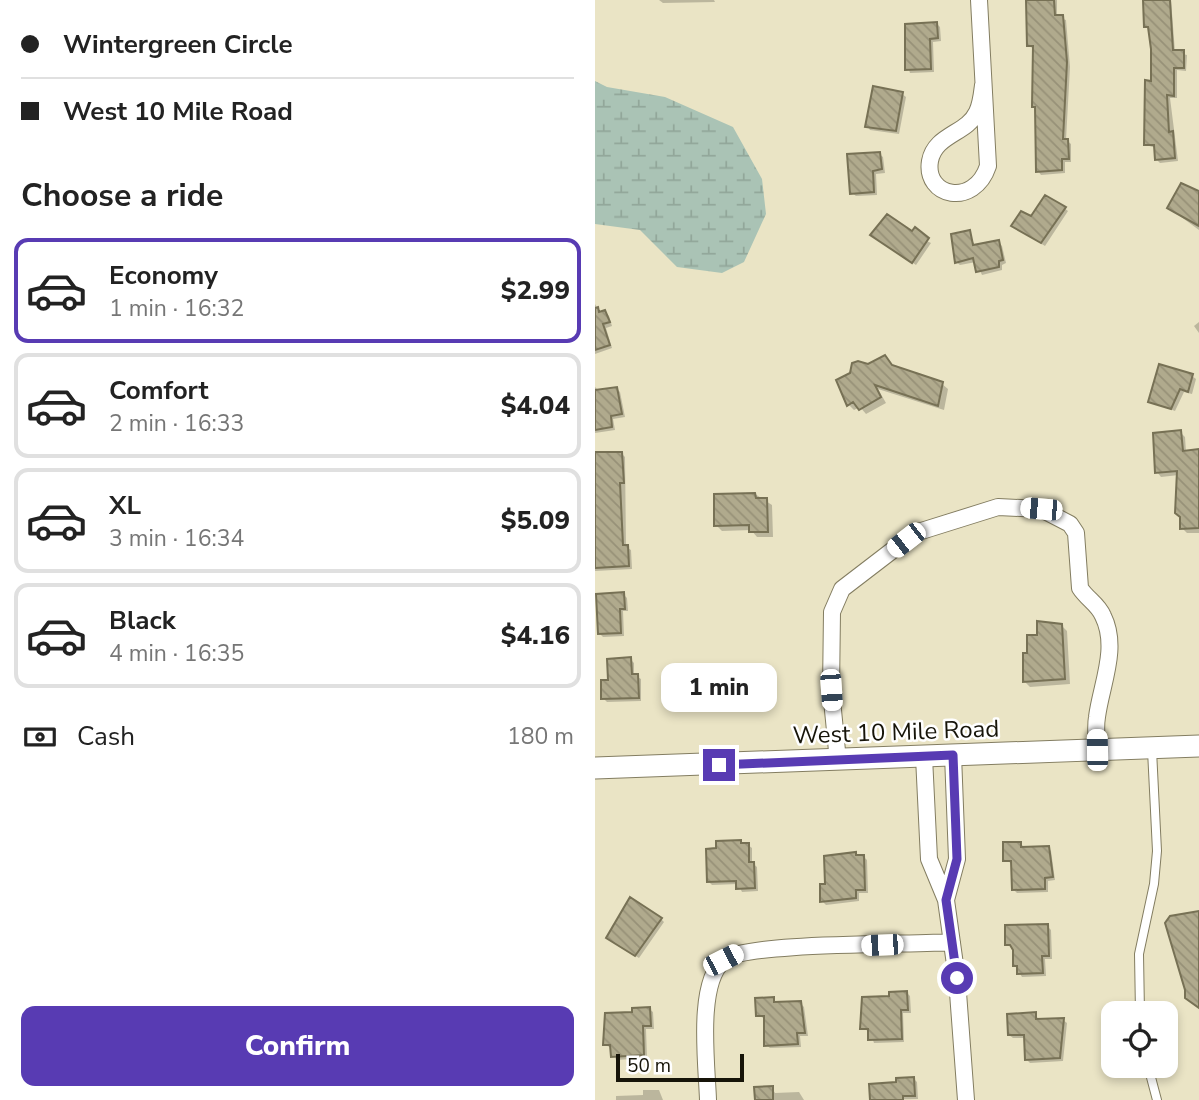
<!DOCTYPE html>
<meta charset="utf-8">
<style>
:root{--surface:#fff;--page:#f6f6f6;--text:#222;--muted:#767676;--line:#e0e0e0;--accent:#583bb3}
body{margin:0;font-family:"Nunito Sans",sans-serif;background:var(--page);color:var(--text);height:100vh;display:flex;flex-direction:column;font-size:26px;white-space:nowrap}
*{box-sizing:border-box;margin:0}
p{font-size:23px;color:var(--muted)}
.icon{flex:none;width:38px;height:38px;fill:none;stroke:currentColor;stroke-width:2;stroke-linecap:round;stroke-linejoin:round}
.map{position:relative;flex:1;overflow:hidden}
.sheet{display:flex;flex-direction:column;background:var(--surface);width:595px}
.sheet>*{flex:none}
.banner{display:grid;align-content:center;height:154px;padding:0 21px;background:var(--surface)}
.buttons{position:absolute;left:506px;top:1001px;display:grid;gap:14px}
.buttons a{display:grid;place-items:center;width:77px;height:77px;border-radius:14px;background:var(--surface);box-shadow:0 4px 10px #0003;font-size:35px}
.scale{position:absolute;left:21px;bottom:18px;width:128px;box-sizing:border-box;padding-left:7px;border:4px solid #161409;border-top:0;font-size:19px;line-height:24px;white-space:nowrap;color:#161409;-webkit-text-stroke:5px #fff;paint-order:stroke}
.end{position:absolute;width:32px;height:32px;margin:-16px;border:9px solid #583bb3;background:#fff;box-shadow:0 0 0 4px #fff}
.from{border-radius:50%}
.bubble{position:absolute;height:49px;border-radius:14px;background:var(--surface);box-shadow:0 4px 10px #0003;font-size:23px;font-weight:800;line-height:49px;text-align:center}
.car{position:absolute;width:21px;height:42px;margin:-21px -10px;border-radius:9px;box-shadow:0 0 5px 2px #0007;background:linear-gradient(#fff 24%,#345 0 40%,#fff 0 76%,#345 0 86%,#fff 0)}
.banner b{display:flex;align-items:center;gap:24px;height:66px;font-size:26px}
.banner b+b{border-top:2px solid var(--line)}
.banner i{width:18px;height:18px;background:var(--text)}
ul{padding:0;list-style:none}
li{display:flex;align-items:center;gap:21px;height:105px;margin:0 14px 10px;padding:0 7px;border:4px solid var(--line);border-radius:14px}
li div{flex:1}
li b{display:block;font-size:26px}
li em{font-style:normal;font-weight:800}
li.current{border-color:var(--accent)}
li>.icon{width:63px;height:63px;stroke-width:1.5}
h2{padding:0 21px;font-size:32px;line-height:84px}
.pay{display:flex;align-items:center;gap:18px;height:77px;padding:0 21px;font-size:26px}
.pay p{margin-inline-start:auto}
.cta{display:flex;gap:14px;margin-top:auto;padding:14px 21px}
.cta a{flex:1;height:80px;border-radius:14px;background:var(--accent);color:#fff;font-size:28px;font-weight:800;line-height:80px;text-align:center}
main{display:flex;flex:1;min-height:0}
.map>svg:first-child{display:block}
.wetland{fill:url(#wetland-marsh)}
.shadow{fill:#0003}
.building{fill:url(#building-back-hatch);stroke:#777155;stroke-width:2}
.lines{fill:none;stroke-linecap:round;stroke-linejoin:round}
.lane-casing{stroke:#837d61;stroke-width:10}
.street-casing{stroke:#837d61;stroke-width:18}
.secondary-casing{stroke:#837d61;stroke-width:23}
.lane{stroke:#fff;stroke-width:8}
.street{stroke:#fff;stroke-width:16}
.secondary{stroke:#fff;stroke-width:21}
.route{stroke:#583bb3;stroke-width:9}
.labels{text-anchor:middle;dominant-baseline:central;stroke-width:5;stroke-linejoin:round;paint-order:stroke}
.street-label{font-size:24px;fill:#161409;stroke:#fff}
</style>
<main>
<section class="sheet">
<div class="banner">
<b><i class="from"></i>Wintergreen Circle</b>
<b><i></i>West 10 Mile Road</b>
</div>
<h2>Choose a ride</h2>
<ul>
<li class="current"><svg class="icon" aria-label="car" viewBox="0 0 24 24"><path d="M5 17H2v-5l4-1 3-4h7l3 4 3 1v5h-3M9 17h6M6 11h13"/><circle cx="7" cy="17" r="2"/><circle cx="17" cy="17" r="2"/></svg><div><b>Economy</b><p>1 min · 16:32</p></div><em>$2.99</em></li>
<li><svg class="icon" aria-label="car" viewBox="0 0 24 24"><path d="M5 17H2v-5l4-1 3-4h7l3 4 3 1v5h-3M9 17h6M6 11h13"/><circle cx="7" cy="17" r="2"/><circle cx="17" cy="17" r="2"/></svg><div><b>Comfort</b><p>2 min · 16:33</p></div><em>$4.04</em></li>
<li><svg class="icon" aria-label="car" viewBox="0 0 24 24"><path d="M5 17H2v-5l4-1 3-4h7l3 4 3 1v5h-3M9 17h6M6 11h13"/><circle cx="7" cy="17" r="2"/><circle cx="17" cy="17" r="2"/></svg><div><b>XL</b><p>3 min · 16:34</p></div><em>$5.09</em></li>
<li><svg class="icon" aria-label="car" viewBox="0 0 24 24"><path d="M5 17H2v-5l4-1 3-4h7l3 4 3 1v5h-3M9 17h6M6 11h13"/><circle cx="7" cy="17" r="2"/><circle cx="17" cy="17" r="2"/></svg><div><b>Black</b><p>4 min · 16:35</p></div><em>$4.16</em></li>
</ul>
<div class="pay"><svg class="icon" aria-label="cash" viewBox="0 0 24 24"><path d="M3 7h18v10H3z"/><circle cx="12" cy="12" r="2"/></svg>Cash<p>180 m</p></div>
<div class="cta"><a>Confirm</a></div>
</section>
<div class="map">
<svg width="604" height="1100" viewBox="0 0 604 1100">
<defs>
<pattern id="wetland-marsh" width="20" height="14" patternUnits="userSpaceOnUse" patternTransform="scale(1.75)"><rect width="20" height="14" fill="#aac3b5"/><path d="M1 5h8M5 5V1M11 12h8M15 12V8" fill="none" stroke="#92a79a"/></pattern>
<pattern id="building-back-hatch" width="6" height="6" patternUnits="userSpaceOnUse" patternTransform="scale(1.75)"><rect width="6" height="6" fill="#b0aa8d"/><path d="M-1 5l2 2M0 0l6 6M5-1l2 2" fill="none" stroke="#979178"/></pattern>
</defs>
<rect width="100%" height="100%" fill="#eae4c5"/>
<path class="wetland" d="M0 81 12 87 70 97 138 127 167 179 171 214 149 262 127 273 82 267 45 230 0 224Z"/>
<path class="shadow" d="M64 0H119L120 2 68 3Z
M440 0H462V17L471 20 475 67 471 140 476 144V162H470V173L446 175 443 171 441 109 439 106 440 49 433 46Z
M549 0H576L580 52 592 55 591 71 582 70V98H575L583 161 565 163 562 160 561 148 551 145 558 83 555 30 551 26Z
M341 23 345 27 346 41 338 42 339 72 315 73 310 57Z
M307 94 311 97 304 134 275 130 272 126Z
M284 154 288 157 290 173 281 174 282 195 261 196 257 193Z
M604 193V230L574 208Z
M469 208 473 211 450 246 422 229Z
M374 232 380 246 403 242 407 246 411 263 407 265V270L387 275 381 262 365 265 361 262Z
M318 234 336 243 321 265 281 238Z
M0 304 5 314 10 312 14 316 17 326 11 328 17 348 0 354Z
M604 322V333L599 326Z
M290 357 299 367 347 384 353 389 349 410 283 389 291 403 271 414 265 407 259 410 254 405 273 366Z
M597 376 601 379 597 394 589 392 580 411 555 401Z
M0 387 3 390 21 388 25 392 30 417 18 419 20 430 0 433Z
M585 432 590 437 591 452H604V533H592L587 528 582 501 584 475 566 477 562 472Z
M26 453 30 457 31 547 36 550 37 569 0 571V486Z
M160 494 177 505 178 537H162L156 530 127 531 121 525Z
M28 594 32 598 33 611H28L29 636 8 637 4 633Z
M466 625 472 631 475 684 435 687 430 682 434 655 444 637Z
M35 659 39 663V675L46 679V701L12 702 8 698 15 682Z
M426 844 429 847 453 848 456 851 460 880 453 881V892L422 893 419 890 418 864 410 860Z
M153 845 157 848V863L162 867 163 891 147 892 143 884 117 885 113 881Z
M269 857 272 860 273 893H264V901L231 905 227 901 231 886Z
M66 919 69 922 44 958 16 941Z
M452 926 456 930 457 959H450L451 976 427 977 420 966 419 948 412 944Z
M312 993 315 996 316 1013H308L309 1042 279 1043 275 1032 267 1028 296 998Z
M178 999 182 1003H205L209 1007 213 1036H205L206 1047 175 1048 171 1045 170 1019 163 1015Z
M54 1009 58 1012 59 1029H51L52 1058 21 1060 17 1048 10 1045 38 1014Z
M440 1014 444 1020H468L472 1023 468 1061 435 1063 431 1059V1038H418L414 1035Z
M319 1079 322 1082 323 1099 275 1100 276 1085 303 1084Z
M177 1088 180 1093 204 1092 209 1100H161Z
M48 1090H64L68 1100H21V1096L48 1095Z"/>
<path class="building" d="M431 0H459L460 15H468L472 62 468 139H473L474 159H467V170L441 172 440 107H437L438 46H432Z
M548 0H575L578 50H589V68H579V96L572 95 574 132 578 131 580 158 560 160 559 145H549L550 80 556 81V49L553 27H549Z
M342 22 343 38 335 39 336 69 310 70V24Z
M278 86 308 92 301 131 270 127Z
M285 152 287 169 278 171 279 192 255 194 252 154Z
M586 183 604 191V226L572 208Z
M450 195 471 207 446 243 416 226 426 211 436 216Z
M292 214 317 231 320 227 334 238 317 263 275 235Z
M375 230 378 245 404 240 408 260 404 261V267L381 272 378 258 360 263 356 234Z
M3 307 4 312 10 310 15 322 8 324 15 345 0 350V308Z
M290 355 297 365 348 382 343 406 280 385 286 397 264 410 258 402 252 406 241 380 255 373 257 363 263 361 273 364Z
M564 364 598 374 593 392 585 389 576 409 553 402Z
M22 387 27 414 16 416 17 427 0 430V390Z
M586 430 588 451 604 449V528L585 529V517L580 513 582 471 560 473 558 433Z
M0 452H27L29 483H25L28 545H33L34 566 0 568Z
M160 493 161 498H172L173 532H154V525L119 526V494Z
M29 592 30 609H25L26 633 3 634 1 594Z
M442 621 467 624 470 679 428 682V653H432V635H442Z
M36 657 37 674H43L44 698 6 699V680H13L12 659Z
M146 840V843H154V862H159L160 888 141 889V881L112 882 111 849 121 848V841Z
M408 842H426V847L454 846 458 877 450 878V889L417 890 416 861H408Z
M261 852V855H269L270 890H261V898L225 902V884H230L229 856Z
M35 897 67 918 40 956 11 938Z
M604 911V1008L590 998V990L570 923 575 916Z
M453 924 454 956H447L448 973 422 974V966H418V950L415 945H410V925Z
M312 991 313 1010H306L307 1039 273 1040V1029H265L267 997 294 996V992Z
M179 997V1002L206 1001 210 1033H202L203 1044 169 1046V1016H161L160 998Z
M55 1007 56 1026H48L49 1055 16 1057 15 1045H8L10 1013 37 1012V1008Z
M441 1012V1019L469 1018 465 1058 430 1060 429 1035H413L412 1014Z
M319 1077 320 1096H308V1100H275L274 1084 301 1082V1078Z
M178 1086V1100H160L159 1087Z"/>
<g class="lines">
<g class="lane-casing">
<path id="lane" d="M545 1013 544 954 559 884 562 851 557 750
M553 1066 562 1100"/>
</g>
<g class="street-casing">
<path id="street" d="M384 0 393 166C379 208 329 197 335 161 340 134 372 134 382 112 386 104 387 93 388 85
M329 757 334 859 351 900 362 979 371 1100
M243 761 236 690 237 612 247 589 320 533 403 507 446 509 475 524 481 533 485 588C492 599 503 604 508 616 524 648 506 685 502 717 500 728 502 739 502 750
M351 900 362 859 358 755
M113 1100C112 1066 101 983 129 960 149 942 318 945 357 942"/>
</g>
<g class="secondary-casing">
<path id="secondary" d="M0 768 604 746"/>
</g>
<use href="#lane" class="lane"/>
<use href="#street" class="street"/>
<use href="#secondary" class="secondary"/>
</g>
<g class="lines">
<path class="route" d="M124 765 358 755 362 859 351 900 362 978"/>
</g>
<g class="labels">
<g class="street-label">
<text transform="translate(301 732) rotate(-2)">West 10 Mile Road</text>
</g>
</g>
</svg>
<div class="buttons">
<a><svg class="icon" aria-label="locate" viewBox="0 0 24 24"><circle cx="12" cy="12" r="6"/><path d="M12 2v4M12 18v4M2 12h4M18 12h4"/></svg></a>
</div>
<div class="scale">50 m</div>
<i class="end from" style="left:362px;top:978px"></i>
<i class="end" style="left:124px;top:765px"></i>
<div class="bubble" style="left:66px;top:663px;width:116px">1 min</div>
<i class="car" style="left:446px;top:509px;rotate:275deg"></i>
<i class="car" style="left:311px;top:540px;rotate:232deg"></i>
<i class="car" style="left:236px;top:690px;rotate:176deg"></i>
<i class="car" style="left:502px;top:750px;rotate:359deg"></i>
<i class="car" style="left:287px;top:945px;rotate:268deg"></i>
<i class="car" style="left:128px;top:960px;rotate:63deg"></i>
</div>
</main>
